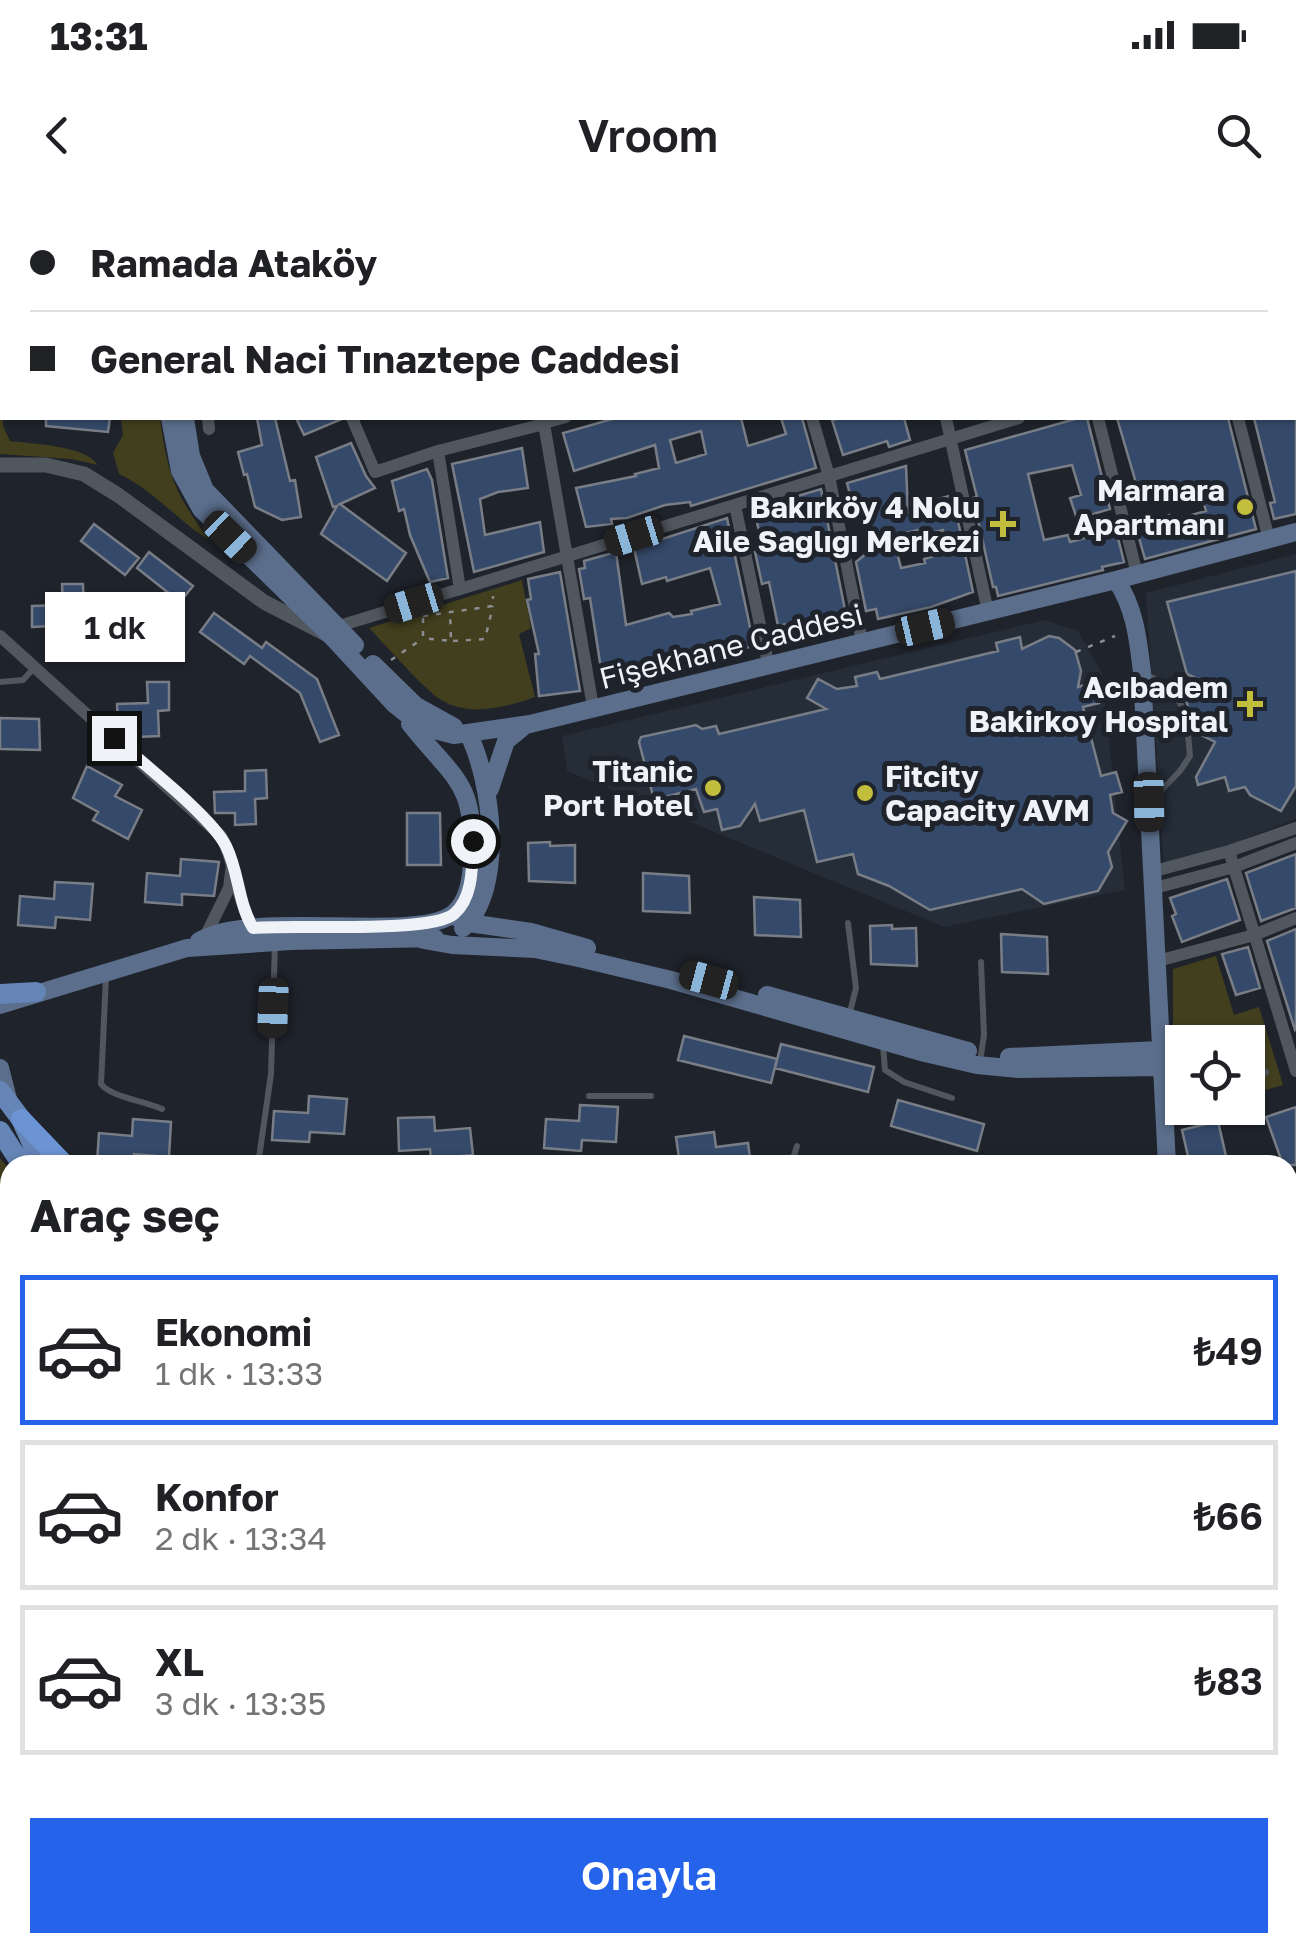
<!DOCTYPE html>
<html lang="tr">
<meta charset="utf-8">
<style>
:root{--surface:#fff;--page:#f2f2f2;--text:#202124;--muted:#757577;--line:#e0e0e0;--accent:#2563eb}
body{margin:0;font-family:"Golos Text",sans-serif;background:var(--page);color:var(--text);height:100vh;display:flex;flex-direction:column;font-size:38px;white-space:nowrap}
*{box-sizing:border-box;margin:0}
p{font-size:32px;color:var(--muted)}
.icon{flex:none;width:55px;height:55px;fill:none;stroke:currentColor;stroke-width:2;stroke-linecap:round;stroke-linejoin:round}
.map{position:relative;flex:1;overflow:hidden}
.drawer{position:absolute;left:0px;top:955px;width:1298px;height:798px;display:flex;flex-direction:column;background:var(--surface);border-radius:30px 30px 0 0;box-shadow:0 2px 8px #0004}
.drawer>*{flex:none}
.banner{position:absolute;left:0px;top:0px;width:1298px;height:220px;box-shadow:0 2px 8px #0004;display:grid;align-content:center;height:220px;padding:0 30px;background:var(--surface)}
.buttons{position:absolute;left:1165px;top:825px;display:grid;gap:20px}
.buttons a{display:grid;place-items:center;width:100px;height:100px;border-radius:0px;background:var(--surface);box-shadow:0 2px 8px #0004;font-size:50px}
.end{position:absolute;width:45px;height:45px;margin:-22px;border:12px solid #eff2f7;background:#111;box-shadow:0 0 0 5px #111}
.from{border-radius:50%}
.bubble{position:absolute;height:70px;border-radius:0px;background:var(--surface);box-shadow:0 2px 8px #0004;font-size:32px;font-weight:600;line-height:70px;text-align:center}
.car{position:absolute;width:30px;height:60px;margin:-30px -15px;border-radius:12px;box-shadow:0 0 8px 2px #0007;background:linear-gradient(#222 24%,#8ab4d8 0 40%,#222 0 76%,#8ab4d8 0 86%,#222 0)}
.banner b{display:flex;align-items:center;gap:35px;height:95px;font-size:38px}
.banner b+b{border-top:2px solid var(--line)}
.banner i{width:25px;height:25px;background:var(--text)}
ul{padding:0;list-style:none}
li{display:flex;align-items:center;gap:30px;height:150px;margin:0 20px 15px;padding:0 10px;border:5px solid var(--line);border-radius:0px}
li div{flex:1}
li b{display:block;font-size:38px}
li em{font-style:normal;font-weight:600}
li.selected{border-color:var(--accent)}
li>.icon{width:90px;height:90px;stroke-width:1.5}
h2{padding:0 30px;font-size:45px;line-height:120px}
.primary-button{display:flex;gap:20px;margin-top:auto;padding:20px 30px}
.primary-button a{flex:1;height:115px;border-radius:0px;background:var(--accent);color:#fff;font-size:40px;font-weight:600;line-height:115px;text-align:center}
.status{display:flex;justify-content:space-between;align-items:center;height:70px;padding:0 50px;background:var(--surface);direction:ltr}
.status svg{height:28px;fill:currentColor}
header{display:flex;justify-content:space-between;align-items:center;height:130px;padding:0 30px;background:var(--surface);font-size:45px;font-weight:600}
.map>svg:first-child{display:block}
.built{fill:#252d39}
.green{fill:#413f1d}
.water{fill:#141200}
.building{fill:#354a6a;stroke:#787d86;stroke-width:2.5;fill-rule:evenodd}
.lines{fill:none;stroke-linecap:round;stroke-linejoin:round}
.path{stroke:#8a8e94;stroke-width:2.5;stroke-dasharray:5 8;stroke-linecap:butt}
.service{stroke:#51575f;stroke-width:6}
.pedestrian{stroke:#51575f;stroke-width:10}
.minor{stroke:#51575f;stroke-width:12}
.tertiary{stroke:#51575f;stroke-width:15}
.secondary{stroke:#5b6e8b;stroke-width:18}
.primary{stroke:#6585b7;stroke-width:20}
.trunk{stroke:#6c94d4;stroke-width:20}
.rail-casing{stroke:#a6aab0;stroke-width:9}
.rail{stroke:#1f232b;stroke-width:5;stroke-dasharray:15;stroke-linecap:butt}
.route{stroke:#eff2f7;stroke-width:12}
.poi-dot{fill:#c3bd3e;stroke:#1f232b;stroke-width:4}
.labels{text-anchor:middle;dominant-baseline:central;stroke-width:10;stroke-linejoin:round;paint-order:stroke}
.poi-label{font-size:30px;font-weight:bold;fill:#eff2f7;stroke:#1f232b;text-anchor:end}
.street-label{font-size:30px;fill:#eff2f7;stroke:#1f232b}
</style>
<div class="status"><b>13:31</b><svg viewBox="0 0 49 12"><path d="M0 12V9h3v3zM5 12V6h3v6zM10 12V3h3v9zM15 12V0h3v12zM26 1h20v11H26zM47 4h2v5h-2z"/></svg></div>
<header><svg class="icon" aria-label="back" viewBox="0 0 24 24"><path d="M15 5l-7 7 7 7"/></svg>Vroom<svg class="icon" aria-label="search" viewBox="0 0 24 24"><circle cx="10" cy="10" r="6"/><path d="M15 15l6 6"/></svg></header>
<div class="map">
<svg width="1296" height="1752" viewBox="0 0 1296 1752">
<rect width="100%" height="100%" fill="#1f232b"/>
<path class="built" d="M1296 354V619L1164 670 1146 393Z
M1044 420 1078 431 1102 473 1125 690 944 727 567 571 562 536Z"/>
<path class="green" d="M0 155H2L3 226 10 241C32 244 85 245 98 265L71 259 0 254Z
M121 218H160C168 277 174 291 209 340 178 321 152 289 119 274L113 253 123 235Z
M522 380 531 428 519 434 535 497C507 507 471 517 443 501 426 492 385 444 369 428Z
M1216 756 1234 815 1259 807 1283 885 1248 895V842H1182V908H1208L1173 918V769Z
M0 958 10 970V1042L0 1037Z
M0 1051 10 1059V1124L0 1123Z
M10 1205V1277L0 1286V1206Z
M10 1298V1400L0 1386V1305Z
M1296 1557V1709L1288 1721V1560Z
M913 1742 914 1752H836L837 1743Z
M1087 1742 1272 1743 1265 1752H1069Z
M730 1743V1742L812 1743 809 1752H731Z"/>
<path class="water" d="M0 1656 10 1659V1742L46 1743 47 1752H0Z"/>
<path class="building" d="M46 218H110L108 232 46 226Z
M257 218H275L290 281 295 280 301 317 282 320 255 307 247 274 244 275 238 252 262 245Z
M296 218H342V219L304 235Z
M616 218H741L748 246 786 234 781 218H802L816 268 691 306 690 302 665 305 627 318 611 319 612 324 586 327 576 288 636 276 635 274 659 268 655 245 574 271 563 233ZM701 231 706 254 676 263 670 240Z
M840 218H904L910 240 889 247 887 241 843 255 832 220Z
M1079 218H1087L1110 309 1077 319 1070 298 1081 295 1072 265 1028 274 1044 340 1068 335 1070 342 1116 330 1124 362 1102 367 1103 370 998 396 996 387H993L973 298 977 297 965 250Z
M1117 218H1228L1256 329 1145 359 1135 324 1169 315 1170 321 1206 311 1198 283 1141 300Z
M1254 218H1296V314L1274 319 1270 303 1275 302Z
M351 243 366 276 375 288 340 304 406 353 387 381 321 334 337 306 333 307 316 257Z
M522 248 528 288 498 292 480 299 485 335 540 322 544 352 474 372 452 264Z
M906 266 908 312 936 306 934 300 949 296 950 303 954 302 973 392 931 407 878 419 876 409 866 411 856 362 873 348 862 304 853 306 847 283ZM918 330 919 336 943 330 948 352 924 359 925 363 901 368 893 336Z
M427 269 432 280 448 378 430 382 410 335 404 309 399 311 392 281Z
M821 289 846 415 825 420 824 416 778 426 769 382 762 384 755 352 763 349 754 309Z
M727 318 754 446 603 482 590 398 584 399 579 369 585 368 584 361 616 352 626 425 669 413 673 417 692 414 691 411 720 404 710 368 667 381 666 377 642 384 634 348Z
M94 324 139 358 125 375 81 341Z
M149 352 193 386 180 402 137 368Z
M1296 371V586L1281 611 1250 595 1245 587 1229 591 1225 577 1198 585 1196 577 1215 542 1195 532 1186 500 1200 480 1187 474 1167 402Z
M560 372 580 491 539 496 535 454H539L527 400 531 399 528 379Z
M62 384H83L84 412H73L74 438 53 439 52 426 32 427V406L63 405Z
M214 413 262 448 266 442 317 479 339 535 320 542 300 493 250 456 244 464 200 432Z
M1049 436 1059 438 1075 450 1081 471 1078 487 1094 482 1099 503 1083 507 1101 576 1116 572 1122 592 1110 595 1113 613 1127 621 1108 652 1112 667 1098 691 1044 704 1022 689 930 710 889 686 858 674 853 654 817 662 804 610 760 621 755 604 740 626 722 630 717 609 704 612 696 589 657 599 653 596 639 542 641 537 696 525 702 529 716 526 719 534 826 509 807 498 818 479 837 489 857 486 855 477 877 472 880 479 998 451 996 443 1020 437 1022 449Z
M147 482H169V510L158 511 159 536 138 537V525H118L117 504 148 503Z
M0 518 39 519 40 550 0 549Z
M87 566 122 585 115 596 142 610 128 639 93 620 98 612 73 598Z
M266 570 267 598 255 599 256 624 235 625V613H215L214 592 245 591V571Z
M407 613H440L441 665H407Z
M550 642V646L575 645V683L529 681 528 643Z
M1296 654V708L1261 721 1246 673Z
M181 659 219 662 214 696 182 694V705L145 702 147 673 180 676Z
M643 673 689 676 690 713 643 711Z
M1227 679 1240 720 1182 742 1172 716 1176 714 1170 698Z
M55 682 93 684 90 720 56 717 55 728 18 725 20 696 54 699Z
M754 697 800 700 801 737 755 735Z
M892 725V729L916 728 917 766 871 764 870 726Z
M1296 729V829L1295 830 1267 741Z
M1001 734 1047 737 1048 774 1002 772Z
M1248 747 1260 788 1236 795 1222 754Z
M684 836 777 859 771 883 678 860Z
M781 844 874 867 868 892 775 868Z
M309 896 347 899 344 934 310 932 309 942 272 940 274 911 308 913Z
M898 900 984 924 977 951 891 926Z
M580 905 618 907 616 942 582 940 581 951 544 948 546 919 579 921Z
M1296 907V965H1283L1266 917Z
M434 917 435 931 470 928 473 955 431 959 430 949 399 951 398 918Z
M133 919 171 922 169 957 134 954V965L97 963 99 933 132 936Z
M1218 921 1228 965H1190L1182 930Z
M714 932 716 947 748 943 751 965H680L676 937Z"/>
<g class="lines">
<path class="path" d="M813 0V2
M879 0 880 2
M827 2 835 0
M423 416 493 406V396
M423 418V438L451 441 450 412
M453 441 485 439 493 406
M1076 452 1115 436
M391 460 422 439
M1288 1659 1296 1661"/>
<path class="service" d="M1147 475C1187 496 1186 513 1190 556L1180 571 1152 600
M0 482 23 480 34 468
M848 723 856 788 849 816
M106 777 101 884C111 897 145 901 162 909
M883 845 885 870 904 882 952 898
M981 855 984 835 981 762
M1163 879 1182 878
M1248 879 1258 878 1266 872
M589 896H651
M258 965 271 874 275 743
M791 965 797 946
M1288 1329 1296 1331
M78 1742 79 1752
M1057 1742 1069 1752
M721 1752 723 1742"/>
<path class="pedestrian" d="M731 0 732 2
M759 0 760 2
M1295 135H1296
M544 224 566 218
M0 1605 5 1588"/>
<path class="minor" d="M83 0 85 2
M1035 0V2
M1173 0 1174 2
M372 2 380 0
M903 2 912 0
M208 218 209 229
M352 218 375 272 438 251 544 224
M543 218 593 507
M812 218 829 276 862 442
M946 218 988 412
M1098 218 1137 374
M1238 218 1269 339
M438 251 460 389
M735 305 768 463
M339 426 1019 218
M0 436 221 636C236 665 236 700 253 727
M1229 651 1296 871
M1151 672 1229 651 1296 628
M1151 689 1234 667 1296 643
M205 737 229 688 232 664
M1154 762 1254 735 1296 718
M1288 1023 1296 1020
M1288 1113 1296 1115
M1288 1726 1296 1716
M826 1742V1752
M923 1742 924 1752
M1267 1752 1274 1742"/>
<path class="tertiary" d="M0 265H46L84 274 118 295 264 402 326 434
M1288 1511 1296 1508
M1288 1530 1296 1527"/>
<path class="secondary" d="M154 0V2
M167 0V2
M170 218 180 271 201 309 332 437 394 504 423 527 454 535 530 524 1116 380 1296 332
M185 218 191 256 205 290 355 445
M1116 380C1135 408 1138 439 1142 472L1167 965
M373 464 416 506 454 527
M490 589 506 541 523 527
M452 715 469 723 531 732 587 748
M463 728C506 688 492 581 468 533
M424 740 452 745 535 749 583 759 671 780 925 853 977 865 1019 869 1161 867
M199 741C256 708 419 744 454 713 468 701 471 681 472 664 475 580 457 583 410 524
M767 795 968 851
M0 805 187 748 291 741 435 738
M1009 857 1159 850
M0 868 9 903"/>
<path class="primary" d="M0 794 36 792
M0 891 21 919 42 965
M0 931 22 965"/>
<path class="trunk" d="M21 919 65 965
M0 1046 10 1051
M0 1148 10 1149
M0 1182 10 1183
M1288 1261 1296 1263
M0 1294 10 1287
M1288 1297 1296 1299
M0 1398 10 1411"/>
<g class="rail-casing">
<path id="rail" d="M561 2 569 0
M665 2 674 0
M691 2 699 0
M0 106H2
M0 127H2"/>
</g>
<use href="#rail" class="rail"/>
</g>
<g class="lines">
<path class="route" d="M114 538C141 562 212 617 226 646 239 672 238 703 253 728 292 724 429 734 454 714 474 697 472 664 473 641"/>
</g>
<g class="poi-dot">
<circle cx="1245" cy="307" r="10"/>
<path d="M998 309h10v10h10v10h-10v10h-10v-10h-10v-10h10z"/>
<path d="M1245 489h10v10h10v10h-10v10h-10v-10h-10v-10h10z"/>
<circle cx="713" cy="588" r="10"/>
<circle cx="865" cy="593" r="10"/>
</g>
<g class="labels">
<g class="poi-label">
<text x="1225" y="290">Marmara<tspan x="1225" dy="34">Apartmanı</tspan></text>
<text x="980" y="307">Bakırköy 4 Nolu<tspan x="980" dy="34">Aile Sağlığı Merkezi</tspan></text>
<text x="1228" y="487">Acıbadem<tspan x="1228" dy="34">Bakirkoy Hospital</tspan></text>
<text x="693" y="571">Titanic<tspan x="693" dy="34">Port Hotel</tspan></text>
<text x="885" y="576" text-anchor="start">Fitcity<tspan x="885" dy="34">Capacity AVM</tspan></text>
</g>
<g class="street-label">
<text transform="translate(731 446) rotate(-14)">Fişekhane Caddesi</text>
</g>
</g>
</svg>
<div class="buttons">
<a><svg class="icon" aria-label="locate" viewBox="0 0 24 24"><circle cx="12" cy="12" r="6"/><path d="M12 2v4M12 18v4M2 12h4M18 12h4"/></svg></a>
</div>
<i class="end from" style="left:473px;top:641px"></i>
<i class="end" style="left:114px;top:538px"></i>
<div class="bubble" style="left:45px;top:392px;width:140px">1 dk</div>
<i class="car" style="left:634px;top:336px;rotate:253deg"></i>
<i class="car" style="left:230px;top:337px;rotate:134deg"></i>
<i class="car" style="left:414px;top:403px;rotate:253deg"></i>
<i class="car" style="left:925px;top:427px;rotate:77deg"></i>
<i class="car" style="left:1149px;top:602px;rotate:179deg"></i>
<i class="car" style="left:709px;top:780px;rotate:285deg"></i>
<i class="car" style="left:273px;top:808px;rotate:182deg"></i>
<div class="banner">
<b><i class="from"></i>Ramada Ataköy</b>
<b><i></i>General Naci Tınaztepe Caddesi</b>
</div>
<section class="drawer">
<h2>Araç seç</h2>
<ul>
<li class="selected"><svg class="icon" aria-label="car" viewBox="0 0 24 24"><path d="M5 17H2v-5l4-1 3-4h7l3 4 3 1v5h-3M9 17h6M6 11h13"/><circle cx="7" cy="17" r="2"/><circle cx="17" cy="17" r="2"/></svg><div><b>Ekonomi</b><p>1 dk · 13:33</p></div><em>₺49</em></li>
<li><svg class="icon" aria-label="car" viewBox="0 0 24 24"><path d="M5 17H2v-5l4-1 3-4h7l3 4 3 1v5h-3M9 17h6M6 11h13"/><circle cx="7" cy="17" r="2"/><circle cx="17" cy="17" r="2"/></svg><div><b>Konfor</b><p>2 dk · 13:34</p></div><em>₺66</em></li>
<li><svg class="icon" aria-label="car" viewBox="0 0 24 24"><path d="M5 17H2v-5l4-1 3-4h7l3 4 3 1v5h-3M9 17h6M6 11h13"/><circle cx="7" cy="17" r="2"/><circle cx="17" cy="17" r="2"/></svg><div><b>XL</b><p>3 dk · 13:35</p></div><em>₺83</em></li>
</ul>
<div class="primary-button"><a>Onayla</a></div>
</section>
</div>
